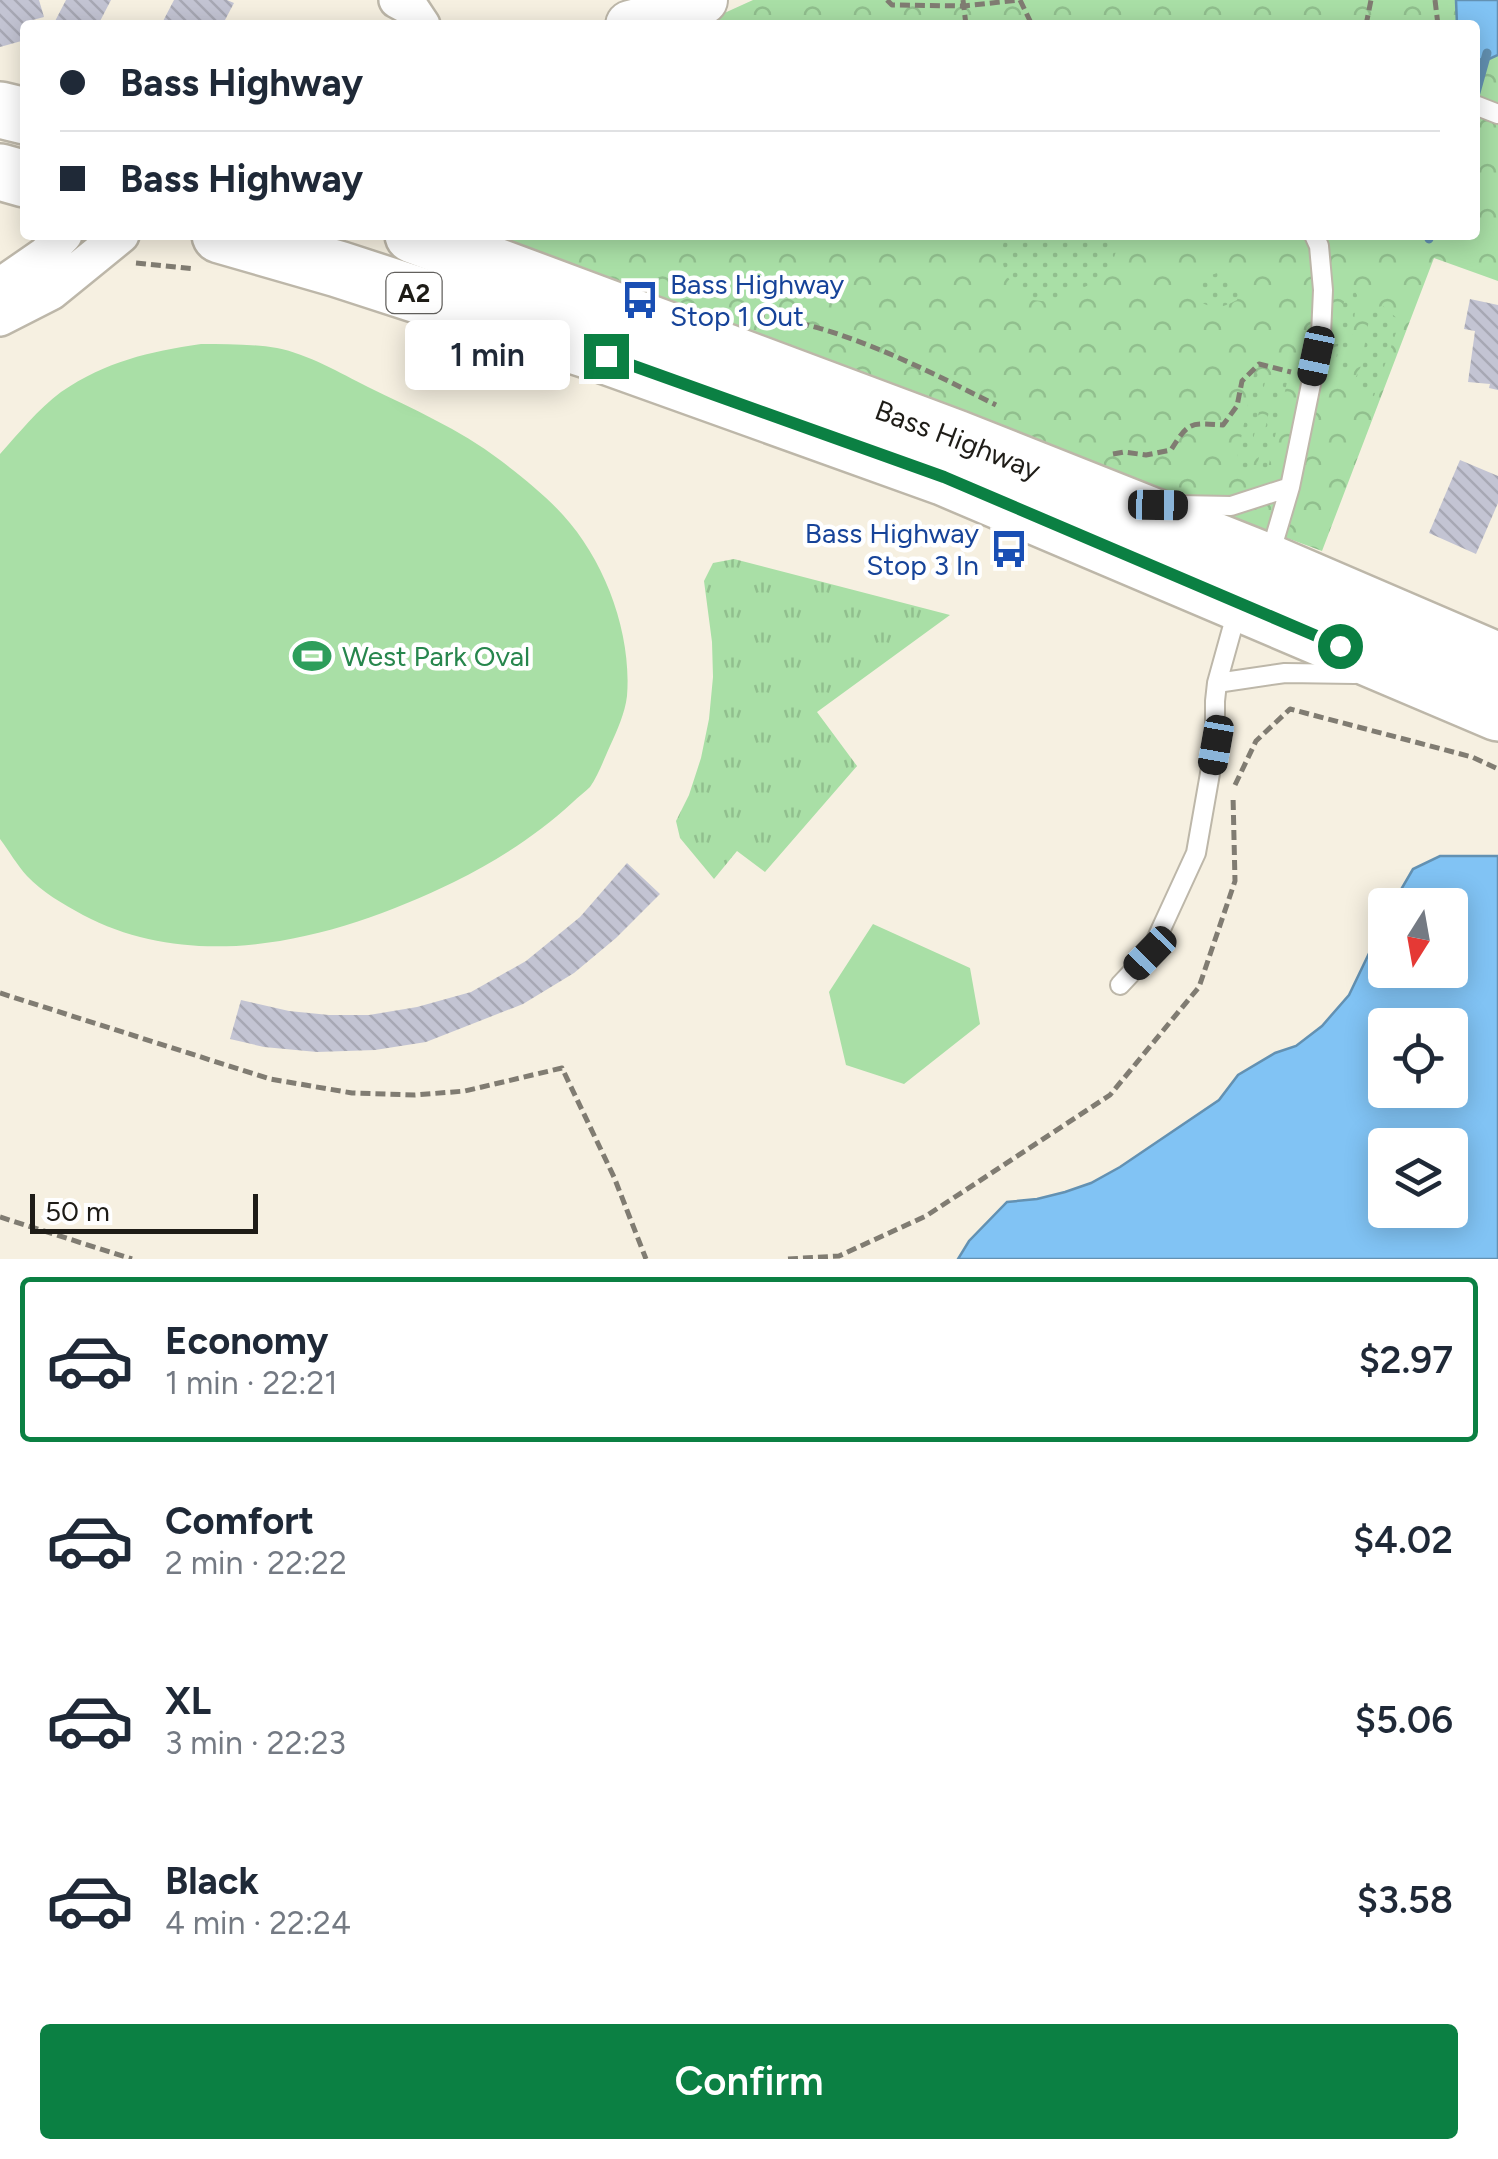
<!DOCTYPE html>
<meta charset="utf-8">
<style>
:root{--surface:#fff;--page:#f2f2f3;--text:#1f2937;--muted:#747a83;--line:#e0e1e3;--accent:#0b8043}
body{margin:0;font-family:Figtree,sans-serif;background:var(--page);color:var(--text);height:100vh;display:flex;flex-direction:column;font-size:38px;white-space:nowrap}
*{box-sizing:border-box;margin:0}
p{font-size:32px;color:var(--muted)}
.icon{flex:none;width:55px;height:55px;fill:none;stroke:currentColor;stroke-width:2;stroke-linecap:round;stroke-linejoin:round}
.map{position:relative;height:1259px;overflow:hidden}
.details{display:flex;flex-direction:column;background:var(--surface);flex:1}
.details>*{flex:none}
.hud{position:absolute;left:20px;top:20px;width:1460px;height:220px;border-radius:10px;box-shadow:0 5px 25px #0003;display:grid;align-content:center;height:220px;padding:0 40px;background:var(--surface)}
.needle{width:65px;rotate:191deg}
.controls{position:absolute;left:1368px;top:888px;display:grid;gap:20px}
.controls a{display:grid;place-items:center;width:100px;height:100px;border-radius:10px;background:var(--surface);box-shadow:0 5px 25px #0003;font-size:50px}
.scale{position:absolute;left:30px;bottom:25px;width:228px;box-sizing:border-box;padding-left:10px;border:5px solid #1e1c17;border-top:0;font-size:28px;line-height:35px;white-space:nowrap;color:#1e1c17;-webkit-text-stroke:8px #fff;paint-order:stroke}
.end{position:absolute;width:45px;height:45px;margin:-22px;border:12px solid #0b8043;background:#fff;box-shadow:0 0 0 5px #fff}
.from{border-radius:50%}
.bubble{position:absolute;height:70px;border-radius:10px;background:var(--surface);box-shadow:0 5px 25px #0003;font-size:32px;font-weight:600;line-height:70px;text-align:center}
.car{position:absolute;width:30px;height:60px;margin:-30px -15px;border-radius:12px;box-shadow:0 0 8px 2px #0007;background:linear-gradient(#222 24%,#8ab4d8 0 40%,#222 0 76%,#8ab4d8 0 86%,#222 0)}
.hud b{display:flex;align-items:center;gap:35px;height:95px;font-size:38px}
.hud b+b{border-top:2px solid var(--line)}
.hud i{width:25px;height:25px;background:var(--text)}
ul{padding:18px 0 0;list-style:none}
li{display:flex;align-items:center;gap:30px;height:165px;margin:0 20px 15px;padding:0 20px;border:5px solid transparent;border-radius:10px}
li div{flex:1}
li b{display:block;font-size:38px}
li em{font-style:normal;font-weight:600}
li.selected{border-color:var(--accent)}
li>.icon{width:90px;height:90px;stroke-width:1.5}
.action{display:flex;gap:20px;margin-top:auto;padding:20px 40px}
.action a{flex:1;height:115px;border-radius:10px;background:var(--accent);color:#fff;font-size:40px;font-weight:600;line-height:115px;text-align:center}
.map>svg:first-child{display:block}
.grass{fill:url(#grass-tufts)}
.park{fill:url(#park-crowns)}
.garden{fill:url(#garden-dots)}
.pitch{fill:#a9dfa6}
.water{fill:#81c3f4;stroke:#6391b2;stroke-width:2.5;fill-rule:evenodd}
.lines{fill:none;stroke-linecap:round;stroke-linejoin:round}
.stream{stroke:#6391b2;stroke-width:9}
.building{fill:url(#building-back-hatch)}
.lane-casing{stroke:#bdb7a9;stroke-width:22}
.street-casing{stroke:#bdb7a9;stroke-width:40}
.secondary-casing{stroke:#bdb7a9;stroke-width:52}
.highway-casing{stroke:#bdb7a9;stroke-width:60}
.path{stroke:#807c72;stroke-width:5;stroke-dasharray:10 5;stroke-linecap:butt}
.lane{stroke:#fff;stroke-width:18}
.street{stroke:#fff;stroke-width:35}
.secondary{stroke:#fff;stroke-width:48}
.highway{stroke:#fff;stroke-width:55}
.route{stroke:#0b8043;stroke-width:12}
.labels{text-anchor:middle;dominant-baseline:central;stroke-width:9;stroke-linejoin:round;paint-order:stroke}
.shield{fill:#fff;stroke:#62605d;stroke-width:2.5}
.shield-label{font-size:25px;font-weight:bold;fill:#1e1c17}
.transit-label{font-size:28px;fill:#164399;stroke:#fff;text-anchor:start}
.street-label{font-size:28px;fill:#1e1c17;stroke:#fff}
.leisure-label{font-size:28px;fill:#27864d;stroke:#fff;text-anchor:start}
</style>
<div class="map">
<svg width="1498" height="1259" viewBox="0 0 1498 1259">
<defs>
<pattern id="grass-tufts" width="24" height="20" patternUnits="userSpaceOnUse" patternTransform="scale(2.5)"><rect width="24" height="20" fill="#a9dfa6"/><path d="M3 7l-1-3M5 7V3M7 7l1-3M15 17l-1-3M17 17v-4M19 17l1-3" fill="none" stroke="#91bf8e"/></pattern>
<pattern id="park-crowns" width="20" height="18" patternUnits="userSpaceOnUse" patternTransform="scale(2.5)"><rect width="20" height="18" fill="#a9dfa6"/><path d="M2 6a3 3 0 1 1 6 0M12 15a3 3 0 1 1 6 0" fill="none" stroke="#91bf8e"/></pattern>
<pattern id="garden-dots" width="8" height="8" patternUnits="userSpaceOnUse" patternTransform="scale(2.5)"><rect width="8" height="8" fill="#a9dfa6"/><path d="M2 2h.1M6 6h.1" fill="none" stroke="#91bf8e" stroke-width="1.8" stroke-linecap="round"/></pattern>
<pattern id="building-back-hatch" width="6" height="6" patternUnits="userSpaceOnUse" patternTransform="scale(2.5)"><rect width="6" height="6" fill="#c3c4d3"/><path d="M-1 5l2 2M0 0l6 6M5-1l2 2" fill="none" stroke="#a7a8b4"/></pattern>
</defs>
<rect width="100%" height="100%" fill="#f6f0e1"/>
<path class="grass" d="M734 559 950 615 817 712 857 766 765 872 737 851 714 879 680 838 676 821 689 795 701 758 709 719 713 677 712 642 704 581 713 563Z"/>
<path class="park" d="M753 0H1498V281L1434 258 1322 551 463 235H1475V25H693L709 20Z"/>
<path class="garden" d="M1005 235H1119L1120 240 1111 266 1089 285 1050 302 1024 299C1005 276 998 266 1005 235Z
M1217 273 1232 277 1241 286 1237 300C1222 308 1214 310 1199 301L1203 278Z
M1353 288 1357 295 1348 370 1338 371 1335 368 1345 294 1348 289Z
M1383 306 1400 321 1374 396 1363 399 1357 391 1355 379 1361 366 1371 308Z
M1258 372 1266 377 1247 470 1242 472 1235 468 1254 374Z
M1279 378H1284L1287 382 1267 473 1259 475 1256 471 1276 379Z"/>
<path class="pitch" d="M201 344C226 344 252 344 277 348 308 354 340 373 368 387 413 409 459 429 500 460 522 477 544 494 563 515 605 561 632 633 627 696 625 713 617 731 610 746 604 759 598 776 590 787 585 792 578 797 573 802 537 835 497 861 454 882 341 937 201 977 83 915 63 904 42 892 27 876 17 865 9 851 0 839V454C19 433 38 409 61 392 107 361 148 352 201 344Z
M873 924 970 968 980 1024 904 1084 846 1065 829 992Z"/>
<path class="water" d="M1456 0H1498V55L1487 60 1475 59V25H1457Z
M1440 856H1498V1259H958L969 1241 1007 1202 1037 1199 1065 1192 1091 1183 1120 1167 1219 1100 1238 1075 1275 1053 1296 1046 1322 1026 1349 995 1385 920V970H1450V905H1392L1413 869ZM1385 1025H1450V1090H1385ZM1385 1145H1450V1210H1385Z"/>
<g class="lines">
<path class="stream" d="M1475 96 1487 53
M1429 239 1430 235"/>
</g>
<path class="building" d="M0 0H39L44 17 29 21 30 25H25V40L0 47Z
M66 0H111L98 25H53Z
M174 0H227L234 3 225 20 233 25H161Z
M1470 299 1498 305V390L1489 388 1490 384 1468 382 1475 331 1464 329Z
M1460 460 1498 476V503L1476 554 1429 533Z
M627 863 660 894 616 938 574 973 523 1004 426 1042 375 1050 317 1052 264 1047 230 1039 241 1000 289 1011 329 1015H369L417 1007 471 992 526 961 580 917Z"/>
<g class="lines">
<g class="lane-casing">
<path id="lane" d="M1475 105 1498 114
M1178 505 1231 506 1290 487
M1269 558 1290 487 1321 335 1323 290 1319 246 1314 235
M1217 683 1285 673 1355 674
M1120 985 1150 953 1196 853 1215 745V701L1217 683 1232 629 1241 610"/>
</g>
<g class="street-casing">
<path id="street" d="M397 0 410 7 422 25
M0 286 45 255 64 235
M0 318 51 292 121 235"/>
</g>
<g class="secondary-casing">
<path id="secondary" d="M630 25 684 11 703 0"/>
</g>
<g class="highway-casing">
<g id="highway">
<path d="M0 110 25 116"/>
<path d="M0 172 25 179"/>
<path d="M220 235 338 269 606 356 943 477 1498 713"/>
<path id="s1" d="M413 235 956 438 1268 562 1498 661"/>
</g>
</g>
<path class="path" d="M887 0 892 5 964 6 1019 0
M963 0 966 25
M1020 0 1032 25
M1435 0 1438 25
M1366 25 1371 0
M136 263 195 269
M755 314C843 327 917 365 996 405
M1113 454 1124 452 1146 455 1171 450C1189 421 1190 423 1223 425L1237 406 1242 381 1259 364 1291 372
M1235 785 1256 741 1290 709 1472 757 1498 769
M0 993 270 1079 352 1093 415 1095 465 1091 562 1068 614 1177 646 1259
M0 1217 132 1259
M788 1259 839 1256 926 1216 1110 1095 1199 987 1235 881 1233 795"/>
<use href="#lane" class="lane"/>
<use href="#street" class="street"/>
<use href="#secondary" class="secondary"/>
<use href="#highway" class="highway"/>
</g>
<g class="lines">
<path class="route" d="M606 356 944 477 1340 646"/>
</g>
<defs>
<g id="bus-bare" transform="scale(3)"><path d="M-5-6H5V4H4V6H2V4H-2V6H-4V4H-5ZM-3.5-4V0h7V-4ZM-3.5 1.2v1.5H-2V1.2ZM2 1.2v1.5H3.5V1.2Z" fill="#1a4fb4" stroke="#fff" stroke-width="2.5" paint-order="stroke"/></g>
<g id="stadium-bare" transform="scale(3)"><path d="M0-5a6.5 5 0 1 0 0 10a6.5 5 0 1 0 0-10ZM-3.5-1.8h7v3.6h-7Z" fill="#2e9e5b" stroke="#fff" stroke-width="2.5" paint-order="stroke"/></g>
</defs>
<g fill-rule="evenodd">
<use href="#bus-bare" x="640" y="300"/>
<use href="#bus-bare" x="1009" y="549"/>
<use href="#stadium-bare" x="312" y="656"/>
</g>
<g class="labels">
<rect class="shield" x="386.5" y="273" width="55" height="40" rx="8"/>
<g class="shield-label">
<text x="414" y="293">A2</text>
</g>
<g class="transit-label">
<text x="670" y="284">Bass Highway<tspan x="670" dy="32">Stop 1 Out</tspan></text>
<text x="979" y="533" text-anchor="end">Bass Highway<tspan x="979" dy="32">Stop 3 In</tspan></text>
</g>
<g class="street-label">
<text stroke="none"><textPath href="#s1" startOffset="582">Bass Highway</textPath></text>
</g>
<g class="leisure-label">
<text x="342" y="656">West Park Oval</text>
</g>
</g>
</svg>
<div class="controls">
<a><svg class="needle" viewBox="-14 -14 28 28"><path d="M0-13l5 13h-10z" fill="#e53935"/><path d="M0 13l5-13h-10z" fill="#747a83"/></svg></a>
<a><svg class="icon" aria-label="locate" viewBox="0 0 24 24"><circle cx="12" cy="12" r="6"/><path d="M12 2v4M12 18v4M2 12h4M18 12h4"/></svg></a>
<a><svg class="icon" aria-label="layers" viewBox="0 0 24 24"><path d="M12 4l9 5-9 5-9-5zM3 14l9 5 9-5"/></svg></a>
</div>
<div class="scale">50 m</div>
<i class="end from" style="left:1340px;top:646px"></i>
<i class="end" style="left:606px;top:356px"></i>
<div class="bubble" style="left:405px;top:320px;width:165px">1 min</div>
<i class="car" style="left:1316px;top:356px;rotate:192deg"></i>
<i class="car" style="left:1158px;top:505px;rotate:91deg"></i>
<i class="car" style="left:1216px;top:745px;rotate:190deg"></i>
<i class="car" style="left:1150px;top:953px;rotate:224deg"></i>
<div class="hud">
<b><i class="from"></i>Bass Highway</b>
<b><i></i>Bass Highway</b>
</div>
</div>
<section class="details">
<ul>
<li class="selected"><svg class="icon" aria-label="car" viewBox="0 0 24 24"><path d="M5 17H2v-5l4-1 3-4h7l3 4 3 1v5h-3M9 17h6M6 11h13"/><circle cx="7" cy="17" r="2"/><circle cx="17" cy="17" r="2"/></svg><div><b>Economy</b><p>1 min · 22:21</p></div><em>$2.97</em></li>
<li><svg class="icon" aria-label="car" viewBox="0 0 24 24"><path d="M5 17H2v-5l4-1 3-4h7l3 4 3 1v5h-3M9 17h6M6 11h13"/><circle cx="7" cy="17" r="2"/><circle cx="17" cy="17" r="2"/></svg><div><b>Comfort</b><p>2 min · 22:22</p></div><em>$4.02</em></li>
<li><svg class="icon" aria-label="car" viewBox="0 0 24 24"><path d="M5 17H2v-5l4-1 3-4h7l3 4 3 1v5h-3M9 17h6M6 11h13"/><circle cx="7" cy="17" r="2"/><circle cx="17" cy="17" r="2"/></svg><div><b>XL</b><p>3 min · 22:23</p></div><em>$5.06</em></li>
<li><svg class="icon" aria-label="car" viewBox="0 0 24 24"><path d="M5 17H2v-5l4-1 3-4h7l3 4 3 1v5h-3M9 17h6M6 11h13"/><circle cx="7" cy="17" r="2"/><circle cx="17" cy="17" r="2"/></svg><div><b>Black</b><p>4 min · 22:24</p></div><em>$3.58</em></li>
</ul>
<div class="action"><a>Confirm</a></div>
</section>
